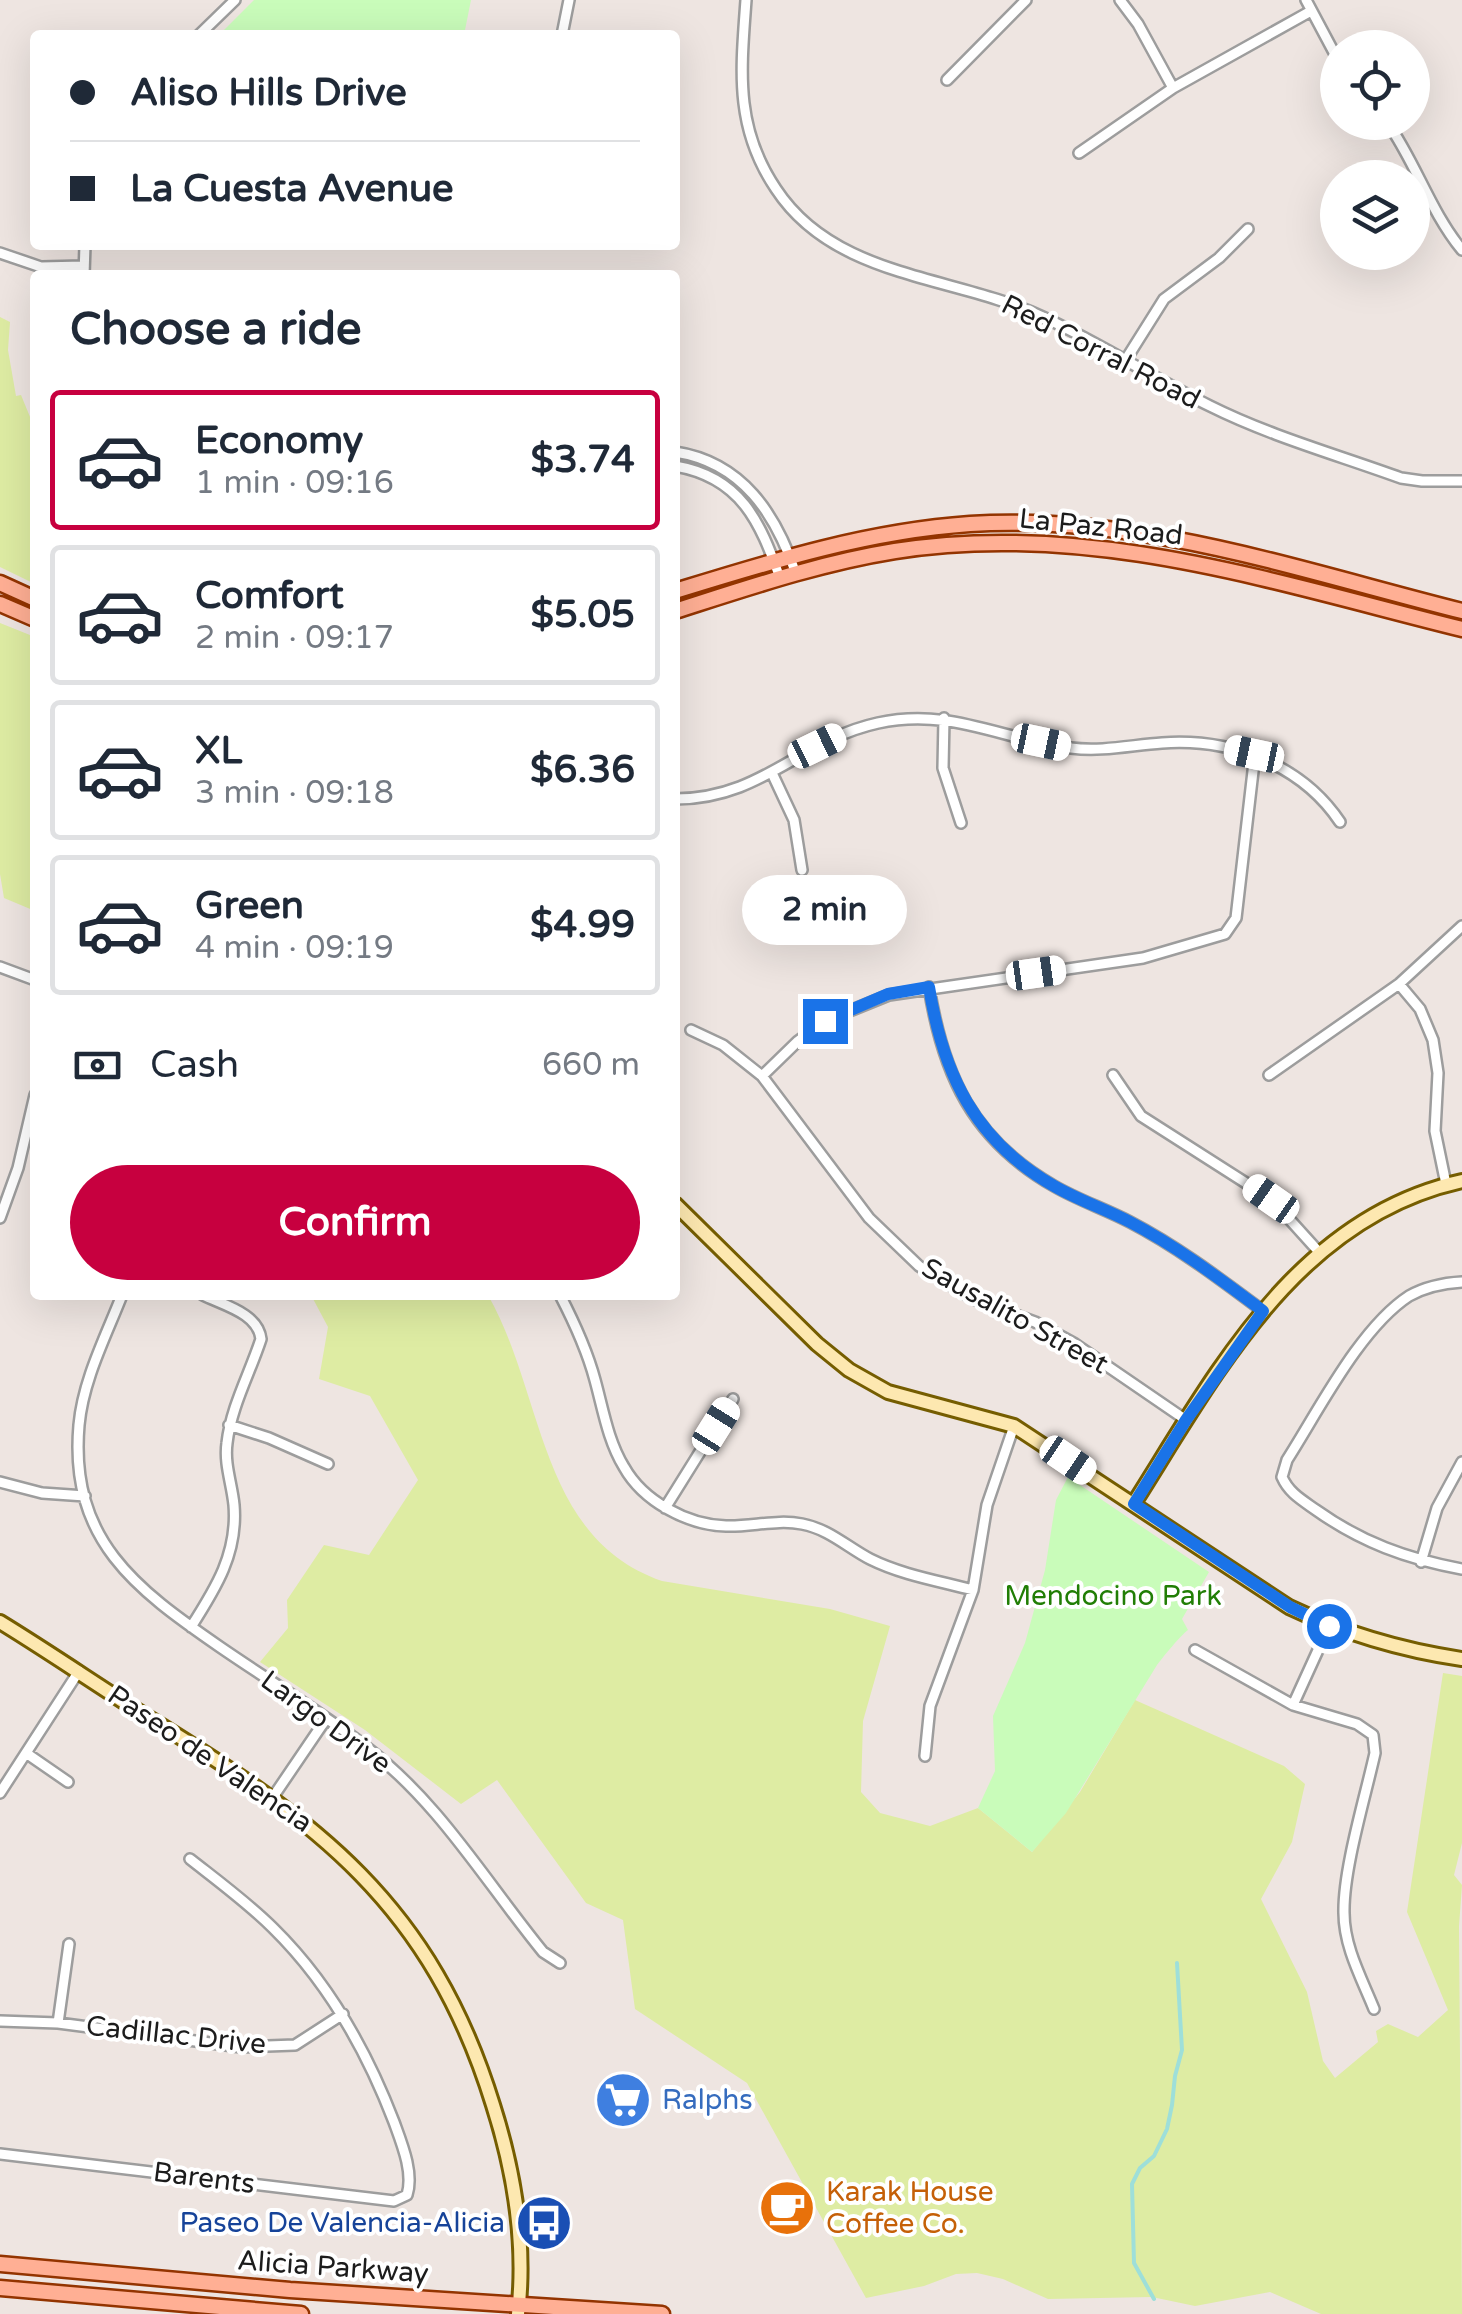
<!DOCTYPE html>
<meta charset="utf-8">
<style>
:root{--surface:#fff;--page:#f6f6f7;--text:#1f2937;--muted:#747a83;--line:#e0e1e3;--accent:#c7003f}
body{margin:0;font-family:"Varela Round",sans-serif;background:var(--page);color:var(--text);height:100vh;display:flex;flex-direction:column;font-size:38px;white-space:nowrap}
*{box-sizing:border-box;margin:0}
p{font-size:32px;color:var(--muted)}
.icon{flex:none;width:55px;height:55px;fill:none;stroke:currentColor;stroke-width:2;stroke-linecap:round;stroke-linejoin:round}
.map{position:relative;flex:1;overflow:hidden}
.panel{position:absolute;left:30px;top:270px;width:650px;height:1030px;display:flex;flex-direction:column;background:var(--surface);border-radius:10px;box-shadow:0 10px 40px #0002}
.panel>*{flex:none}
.hud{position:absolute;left:30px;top:30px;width:650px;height:220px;border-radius:10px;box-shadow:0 10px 40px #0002;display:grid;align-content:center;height:220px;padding:0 40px;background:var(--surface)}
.fabs{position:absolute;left:1320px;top:30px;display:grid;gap:20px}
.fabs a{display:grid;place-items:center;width:110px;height:110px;border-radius:50%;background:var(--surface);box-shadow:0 10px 40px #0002;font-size:50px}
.end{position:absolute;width:45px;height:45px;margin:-22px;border:12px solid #1a73e8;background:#fff;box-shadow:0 0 0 5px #fff}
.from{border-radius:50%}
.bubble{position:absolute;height:70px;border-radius:35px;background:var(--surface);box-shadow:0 10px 40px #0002;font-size:32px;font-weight:700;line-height:70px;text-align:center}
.car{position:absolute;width:30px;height:60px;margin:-30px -15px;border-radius:12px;box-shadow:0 0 8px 2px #0007;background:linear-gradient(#fff 24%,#345 0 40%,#fff 0 76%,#345 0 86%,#fff 0)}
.hud b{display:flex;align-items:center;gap:35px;height:95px;font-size:38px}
.hud b+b{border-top:2px solid var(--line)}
.hud i{width:25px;height:25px;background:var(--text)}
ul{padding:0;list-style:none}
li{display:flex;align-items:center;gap:30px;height:140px;margin:0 20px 15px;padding:0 20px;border:5px solid var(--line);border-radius:10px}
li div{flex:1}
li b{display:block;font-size:38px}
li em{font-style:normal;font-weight:700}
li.selected{border-color:var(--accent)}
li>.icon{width:90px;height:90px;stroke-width:1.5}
h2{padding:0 40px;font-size:45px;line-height:120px}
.pay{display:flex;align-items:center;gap:25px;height:110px;padding:0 40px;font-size:38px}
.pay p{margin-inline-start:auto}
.action{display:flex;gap:20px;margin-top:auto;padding:20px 40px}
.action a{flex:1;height:115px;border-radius:60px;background:var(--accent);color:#fff;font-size:40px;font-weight:700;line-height:115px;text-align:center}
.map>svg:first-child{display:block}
.grass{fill:#deeca3}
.park{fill:#c9fcba}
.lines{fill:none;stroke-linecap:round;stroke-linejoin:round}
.stream{stroke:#9edfd9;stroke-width:4}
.street-casing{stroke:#9d9d9d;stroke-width:14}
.secondary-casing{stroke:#755d00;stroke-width:18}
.primary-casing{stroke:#933400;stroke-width:19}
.street{stroke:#fff;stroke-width:9}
.secondary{stroke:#fde8b0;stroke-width:12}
.primary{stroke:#ffaf94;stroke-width:14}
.route{stroke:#1a73e8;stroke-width:12}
.labels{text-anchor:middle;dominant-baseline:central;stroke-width:8;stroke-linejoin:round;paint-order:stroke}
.street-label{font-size:28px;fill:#1c1c1c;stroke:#fff}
.park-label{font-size:28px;fill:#217e05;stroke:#fff}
.shop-label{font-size:28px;fill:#366cbe;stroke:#fff;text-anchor:start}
.food-label{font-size:28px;fill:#c56008;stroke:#fff;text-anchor:start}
.transit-label{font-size:28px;fill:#164399;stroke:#fff;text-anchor:end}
</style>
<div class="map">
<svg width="1462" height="2314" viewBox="0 0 1462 2314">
<rect width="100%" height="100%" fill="#eee5e1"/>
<path class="grass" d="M0 317 10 322 8 350 16 396 21 395 35 429V584L0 567Z
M0 623 35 637V911L4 898 0 874Z
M311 1295H488C545 1395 538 1538 662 1581L830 1609 890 1626 863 1721 861 1792 880 1813 930 1826 978 1808 1032 1852 1080 1792 1135 1700 1284 1766 1305 1784 1292 1842 1261 1899 1307 1992 1323 2061 1335 2078 1378 2042 1376 2031 1388 2024 1418 2037 1448 2010 1407 1912 1443 1673 1462 1676V1843L1454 1875 1462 1885 1459 1926 1462 2314H1321L1270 2292 1195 2306 1152 2297 1048 2299 1003 2279 977 2273 956 2274 924 2286 866 2298 747 2083 635 2009 623 1920 586 1903 497 1780 461 1804 365 1730 260 1662 288 1628 287 1600 324 1545 369 1555 418 1480 370 1396 319 1379 328 1327Z"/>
<path class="park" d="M254 0H471L464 35H219Z
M1068 1477 1209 1572 1182 1619 1188 1630C1180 1636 1164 1656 1157 1665L1066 1813 1032 1852 978 1808 995 1771 993 1716 1025 1643 1045 1570 1056 1500Z"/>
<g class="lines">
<path class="stream" d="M1154 2299 1134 2263 1132 2184 1140 2168 1154 2156 1167 2129 1172 2105 1175 2076 1182 2050 1177 1963"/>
<g class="street-casing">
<path id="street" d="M746 0C741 70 734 127 776 189 835 279 954 275 1043 317 1100 343 1153 378 1210 406 1270 436 1338 455 1401 478L1422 481H1462
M1120 0 1138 24 1173 88
M1306 0 1338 60
M199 35 235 0
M562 35 569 0
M947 80 1026 0
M1387 122C1416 163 1430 211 1462 250
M1079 153 1173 88 1311 11
M0 253 41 267 83 266
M84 275 85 245
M1125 361 1164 299 1219 258 1248 229
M675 452C742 462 776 514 796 574
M675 466C741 477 760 522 780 578
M944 718 943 768 961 823
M772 773 794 820 802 870
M675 799C762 799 800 740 878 723 951 707 1002 740 1071 748 1102 752 1132 745 1162 743 1231 738 1301 764 1340 822
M0 967 35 980
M1399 984 1420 1009 1433 1040 1438 1073 1435 1131 1446 1184
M929 987C943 1075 973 1140 1054 1186 1078 1200 1105 1209 1130 1222 1178 1247 1220 1279 1263 1311
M691 1030 723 1045 762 1076 869 1218 919 1266 973 1299 1035 1322 1075 1344 1186 1420
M1113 1075 1141 1116 1271 1199 1319 1252
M1269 1075 1399 984 1462 926
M762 1076 798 1041 825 1021 889 995 1143 958 1225 934 1236 918 1255 754
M0 1218 18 1168 35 1095
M1462 1282C1444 1283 1425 1287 1409 1296 1360 1328 1319 1410 1287 1460L1282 1477C1289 1493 1302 1500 1316 1510 1361 1542 1407 1559 1462 1569
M122 1295C106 1336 83 1380 79 1425 69 1540 136 1589 220 1647 268 1680 319 1711 365 1746 439 1802 485 1881 543 1952L560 1963
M560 1295C574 1322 587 1350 595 1380 603 1409 608 1441 624 1467 643 1501 687 1525 726 1526 751 1527 777 1519 802 1524 829 1529 847 1547 870 1559 902 1575 939 1581 973 1590
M229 1425 269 1438 328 1464
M0 1482 42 1493 85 1496
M665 1508 733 1399
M1421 1562 1437 1508 1462 1462
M191 1627C216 1588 238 1553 234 1505 232 1484 224 1464 227 1443 231 1407 250 1373 261 1339 258 1313 223 1305 203 1295
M1195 1650 1293 1705 1357 1724 1373 1735 1375 1753C1365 1798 1343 1870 1344 1913 1344 1947 1362 1979 1374 2009
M1293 1705 1329 1626
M26 1753 68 1782
M925 1756 930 1706 973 1590 987 1505 1014 1426
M0 1793 79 1671
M273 1797 326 1719
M0 2021 58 2023 241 2047 295 2045 343 2014
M58 2023 69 1944
M0 2154 394 2201 407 2195C414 2173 402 2144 394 2122 366 2049 329 1983 273 1928 248 1903 218 1881 190 1859"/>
</g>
<g class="secondary-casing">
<path id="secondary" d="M675 1204 817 1344 849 1370 888 1392 1014 1426 1289 1607C1346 1634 1400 1650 1462 1659
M1134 1503C1217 1372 1297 1217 1462 1181
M0 1622C49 1652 97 1685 146 1716 317 1821 431 1904 493 2105 514 2171 526 2244 518 2314"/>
</g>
<g class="primary-casing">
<path id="primary" d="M0 583 35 599
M675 591C772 561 868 531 970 524 1137 513 1302 571 1462 611
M0 604 35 619
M675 611C747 588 820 563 895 551 1089 520 1276 583 1462 629
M0 2264 290 2290 662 2314
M0 2288 301 2314"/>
</g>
<use href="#street" class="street"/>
<use href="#secondary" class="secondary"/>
<use href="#primary" class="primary"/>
</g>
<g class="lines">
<path class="route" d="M825 1021 888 994 929 987C943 1074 975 1141 1054 1186 1078 1200 1105 1209 1130 1222 1178 1247 1220 1279 1263 1311L1186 1420 1134 1504 1290 1607 1329 1626"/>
</g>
<defs>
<g id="supermarket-disc" transform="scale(2.875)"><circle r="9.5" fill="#3f7fe0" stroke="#fff"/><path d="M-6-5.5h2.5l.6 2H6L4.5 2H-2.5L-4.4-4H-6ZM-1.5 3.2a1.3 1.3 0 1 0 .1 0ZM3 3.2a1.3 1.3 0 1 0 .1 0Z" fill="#fff"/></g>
<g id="cafe-disc" transform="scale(2.875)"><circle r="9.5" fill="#e8710a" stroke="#fff"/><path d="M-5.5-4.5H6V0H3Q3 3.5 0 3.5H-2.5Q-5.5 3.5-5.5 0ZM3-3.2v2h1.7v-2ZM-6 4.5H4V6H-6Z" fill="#fff"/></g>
<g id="bus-disc" transform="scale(2.875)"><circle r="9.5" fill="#1a4fb4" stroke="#fff"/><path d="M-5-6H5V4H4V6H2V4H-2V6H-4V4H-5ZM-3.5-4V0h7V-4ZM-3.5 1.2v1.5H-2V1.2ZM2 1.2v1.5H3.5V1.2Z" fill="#fff"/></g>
</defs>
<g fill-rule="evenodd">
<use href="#supermarket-disc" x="623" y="2100"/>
<use href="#cafe-disc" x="787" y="2208"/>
<use href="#bus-disc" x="544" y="2223"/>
</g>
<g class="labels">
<g class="street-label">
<text transform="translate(1101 352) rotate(27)">Red Corral Road</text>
<text transform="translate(1101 527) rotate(6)">La Paz Road</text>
<text transform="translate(1015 1316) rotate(29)">Sausalito Street</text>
<text transform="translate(326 1722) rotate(36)">Largo Drive</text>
<text transform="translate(210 1759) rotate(34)">Paseo de Valencia</text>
<text transform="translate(176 2035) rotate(6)">Cadillac Drive</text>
<text transform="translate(204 2178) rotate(7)">Barents</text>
<text transform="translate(333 2267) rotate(4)">Alicia Parkway</text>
</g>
<g class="park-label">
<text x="1113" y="1596">Mendocino Park</text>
</g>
<g class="shop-label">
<text x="662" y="2100">Ralphs</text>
</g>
<g class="food-label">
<text x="826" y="2192">Karak House<tspan x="826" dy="32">Coffee Co.</tspan></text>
</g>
<g class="transit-label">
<text x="505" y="2223">Paseo De Valencia-Alicia</text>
</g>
</g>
</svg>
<div class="fabs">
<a><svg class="icon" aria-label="locate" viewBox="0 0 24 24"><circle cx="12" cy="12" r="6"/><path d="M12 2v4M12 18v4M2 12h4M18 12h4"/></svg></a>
<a><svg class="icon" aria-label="layers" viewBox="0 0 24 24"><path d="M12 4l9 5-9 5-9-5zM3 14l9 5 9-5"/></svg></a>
</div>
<i class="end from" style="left:1329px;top:1626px"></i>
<i class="end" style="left:825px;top:1021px"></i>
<div class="bubble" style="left:742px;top:875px;width:165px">2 min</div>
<i class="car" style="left:1041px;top:742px;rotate:102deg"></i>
<i class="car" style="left:817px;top:746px;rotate:64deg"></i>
<i class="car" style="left:1254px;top:754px;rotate:282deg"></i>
<i class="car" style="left:1036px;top:973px;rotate:82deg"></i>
<i class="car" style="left:1271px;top:1199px;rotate:305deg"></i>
<i class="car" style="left:716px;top:1426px;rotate:32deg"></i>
<i class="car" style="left:1068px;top:1460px;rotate:124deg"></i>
<div class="hud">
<b><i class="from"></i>Aliso Hills Drive</b>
<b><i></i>La Cuesta Avenue</b>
</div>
<section class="panel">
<h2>Choose a ride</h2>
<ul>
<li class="selected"><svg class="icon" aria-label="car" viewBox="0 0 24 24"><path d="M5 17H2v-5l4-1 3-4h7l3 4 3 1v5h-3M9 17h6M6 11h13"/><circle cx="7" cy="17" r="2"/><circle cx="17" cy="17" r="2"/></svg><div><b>Economy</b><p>1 min · 09:16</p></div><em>$3.74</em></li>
<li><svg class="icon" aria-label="car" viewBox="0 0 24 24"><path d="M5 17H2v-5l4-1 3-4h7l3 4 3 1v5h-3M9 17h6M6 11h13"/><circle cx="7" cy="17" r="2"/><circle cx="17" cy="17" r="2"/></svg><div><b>Comfort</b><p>2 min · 09:17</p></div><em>$5.05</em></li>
<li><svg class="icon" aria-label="car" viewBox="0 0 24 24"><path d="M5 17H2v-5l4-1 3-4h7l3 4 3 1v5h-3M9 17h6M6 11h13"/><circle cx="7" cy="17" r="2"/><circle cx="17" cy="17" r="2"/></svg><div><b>XL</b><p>3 min · 09:18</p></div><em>$6.36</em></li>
<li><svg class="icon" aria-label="car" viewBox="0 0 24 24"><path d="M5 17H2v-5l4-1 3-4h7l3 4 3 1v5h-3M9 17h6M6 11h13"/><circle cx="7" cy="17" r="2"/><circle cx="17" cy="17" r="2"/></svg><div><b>Green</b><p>4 min · 09:19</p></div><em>$4.99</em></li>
</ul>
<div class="pay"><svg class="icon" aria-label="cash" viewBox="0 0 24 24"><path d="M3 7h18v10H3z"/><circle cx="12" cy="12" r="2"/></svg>Cash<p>660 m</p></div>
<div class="action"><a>Confirm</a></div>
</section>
</div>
